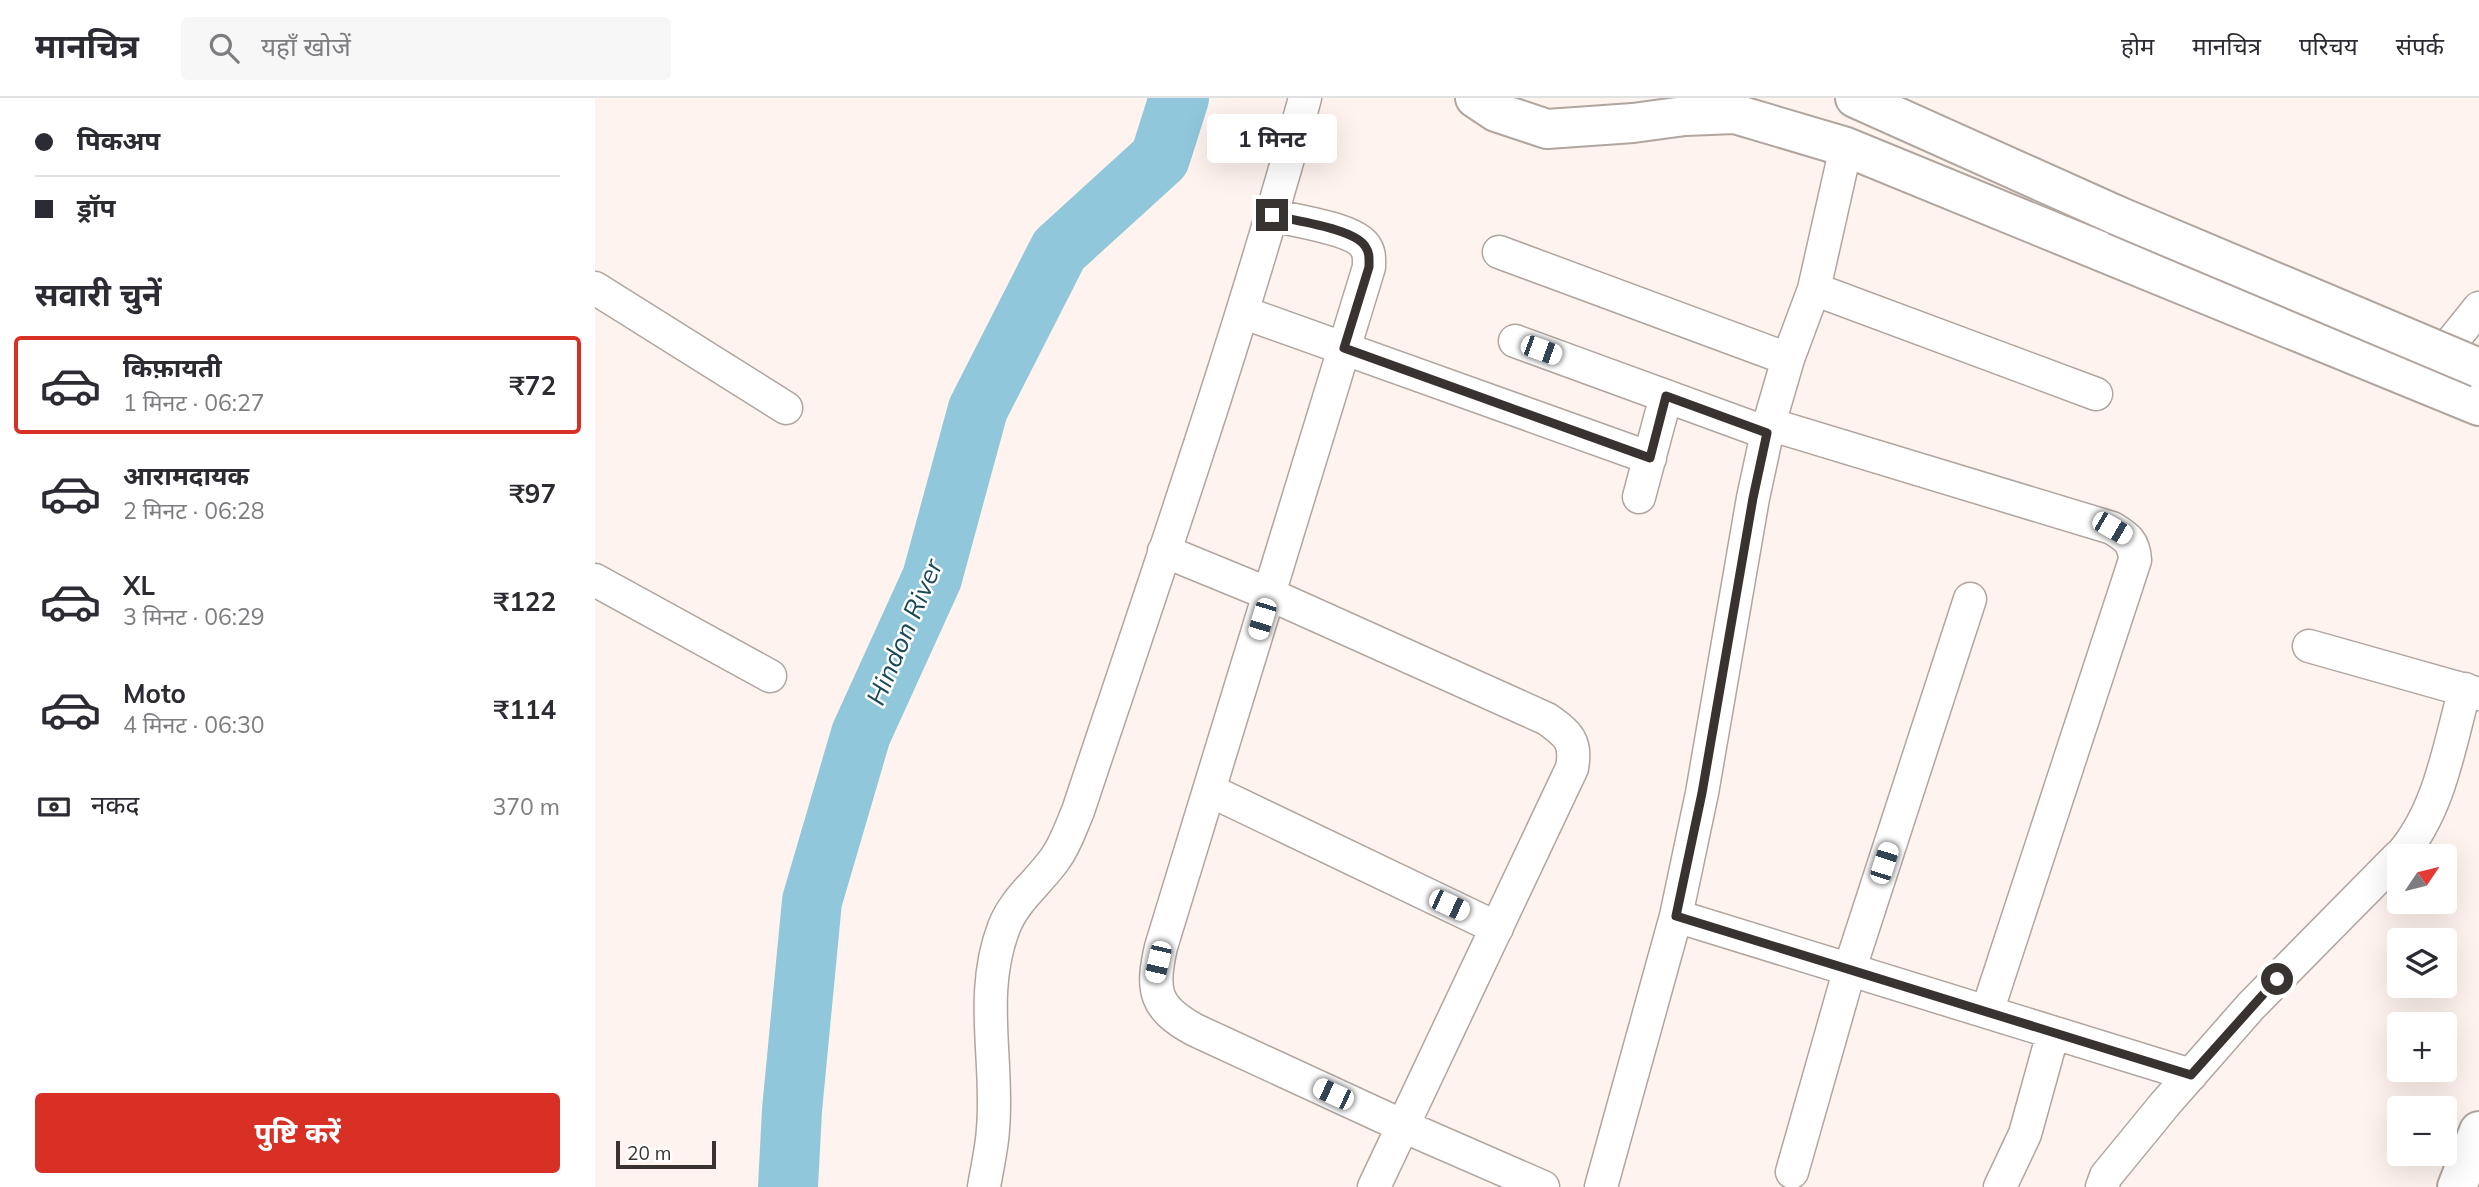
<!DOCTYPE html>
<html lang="hi">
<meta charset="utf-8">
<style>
:root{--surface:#fff;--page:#f7f7f7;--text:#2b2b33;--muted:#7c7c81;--line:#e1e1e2;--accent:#d93025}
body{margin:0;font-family:Mulish,"Noto Sans Devanagari",sans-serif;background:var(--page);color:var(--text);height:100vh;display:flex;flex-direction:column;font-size:26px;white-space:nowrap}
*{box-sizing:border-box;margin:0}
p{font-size:23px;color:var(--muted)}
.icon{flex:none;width:38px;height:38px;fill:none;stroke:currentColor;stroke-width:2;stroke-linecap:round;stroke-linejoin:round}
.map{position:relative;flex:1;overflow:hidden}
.panel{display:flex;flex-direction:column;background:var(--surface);width:595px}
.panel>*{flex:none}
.guide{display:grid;align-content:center;height:154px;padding:0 35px;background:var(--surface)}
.needle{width:46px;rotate:55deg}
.buttons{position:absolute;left:1792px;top:746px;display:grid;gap:14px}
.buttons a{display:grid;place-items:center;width:70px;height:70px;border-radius:7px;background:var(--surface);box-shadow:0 7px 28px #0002;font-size:35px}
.scale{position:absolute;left:21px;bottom:18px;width:100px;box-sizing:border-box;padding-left:7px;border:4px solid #383331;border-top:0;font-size:19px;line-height:24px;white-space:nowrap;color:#383331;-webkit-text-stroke:5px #fff;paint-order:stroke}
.end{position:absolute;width:32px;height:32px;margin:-16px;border:9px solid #383331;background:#fff;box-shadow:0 0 0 4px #fff}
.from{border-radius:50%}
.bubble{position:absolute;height:49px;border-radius:7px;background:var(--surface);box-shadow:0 7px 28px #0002;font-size:23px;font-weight:700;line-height:49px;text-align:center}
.car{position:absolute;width:21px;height:42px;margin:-21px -10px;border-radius:9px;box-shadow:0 0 5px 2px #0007;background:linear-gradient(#fff 24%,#345 0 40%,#fff 0 76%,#345 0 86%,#fff 0)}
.guide b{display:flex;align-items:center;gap:24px;height:66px;font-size:26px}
.guide b+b{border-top:2px solid var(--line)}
.guide i{width:18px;height:18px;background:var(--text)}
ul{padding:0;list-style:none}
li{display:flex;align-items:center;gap:21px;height:98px;margin:0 14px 10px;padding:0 21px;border:4px solid transparent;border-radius:7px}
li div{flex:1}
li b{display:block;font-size:26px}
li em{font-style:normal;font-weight:700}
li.current{border-color:var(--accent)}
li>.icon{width:63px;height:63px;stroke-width:1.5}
h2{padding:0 35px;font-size:32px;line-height:84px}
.pay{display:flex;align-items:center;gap:18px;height:77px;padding:0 35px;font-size:26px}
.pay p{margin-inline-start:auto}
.button{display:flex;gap:14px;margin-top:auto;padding:14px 35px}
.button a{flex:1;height:80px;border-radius:7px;background:var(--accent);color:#fff;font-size:28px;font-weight:700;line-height:80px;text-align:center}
header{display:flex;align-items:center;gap:42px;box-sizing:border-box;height:98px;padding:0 35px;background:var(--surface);border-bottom:2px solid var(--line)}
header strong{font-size:33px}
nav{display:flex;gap:38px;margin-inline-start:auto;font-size:24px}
.search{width:490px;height:63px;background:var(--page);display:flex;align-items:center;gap:18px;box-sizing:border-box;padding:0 24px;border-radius:7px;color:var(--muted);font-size:26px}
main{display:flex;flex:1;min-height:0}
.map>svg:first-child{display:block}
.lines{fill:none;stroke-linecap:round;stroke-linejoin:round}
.river{stroke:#90c7db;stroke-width:60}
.street-casing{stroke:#b1a59f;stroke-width:35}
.secondary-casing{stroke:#b1a59f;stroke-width:42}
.highway-casing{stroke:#b1a59f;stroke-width:42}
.street{stroke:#fff;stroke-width:32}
.secondary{stroke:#fff;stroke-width:38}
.highway{stroke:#fff;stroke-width:38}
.highway-bridge-casing{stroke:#b1a59f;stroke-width:42;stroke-linecap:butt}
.highway-bridge{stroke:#fff;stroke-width:38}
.route{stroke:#383331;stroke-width:9}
.labels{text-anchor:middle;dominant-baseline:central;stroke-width:5;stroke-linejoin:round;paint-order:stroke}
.water-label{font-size:26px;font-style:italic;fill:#184857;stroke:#fff}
</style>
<header>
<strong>मानचित्र</strong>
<div class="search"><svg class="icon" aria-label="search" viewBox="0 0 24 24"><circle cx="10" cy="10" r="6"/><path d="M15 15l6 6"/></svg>यहाँ खोजें</div>
<nav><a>होम</a><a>मानचित्र</a><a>परिचय</a><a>संपर्क</a></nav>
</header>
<main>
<section class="panel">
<div class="guide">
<b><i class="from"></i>पिकअप</b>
<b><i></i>ड्रॉप</b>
</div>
<h2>सवारी चुनें</h2>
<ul>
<li class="current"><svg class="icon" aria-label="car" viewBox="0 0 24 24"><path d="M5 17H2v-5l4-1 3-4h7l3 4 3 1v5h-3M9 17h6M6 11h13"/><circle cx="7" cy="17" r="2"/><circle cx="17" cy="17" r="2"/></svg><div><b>किफ़ायती</b><p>1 मिनट · 06:27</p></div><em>₹72</em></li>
<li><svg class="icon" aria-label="car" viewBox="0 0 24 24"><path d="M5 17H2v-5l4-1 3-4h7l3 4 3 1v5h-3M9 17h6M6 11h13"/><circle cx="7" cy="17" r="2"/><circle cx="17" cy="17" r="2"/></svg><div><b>आरामदायक</b><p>2 मिनट · 06:28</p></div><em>₹97</em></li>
<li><svg class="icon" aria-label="car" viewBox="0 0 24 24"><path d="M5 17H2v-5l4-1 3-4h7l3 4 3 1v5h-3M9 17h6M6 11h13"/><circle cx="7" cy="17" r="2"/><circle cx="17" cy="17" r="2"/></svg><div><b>XL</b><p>3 मिनट · 06:29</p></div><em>₹122</em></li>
<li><svg class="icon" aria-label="car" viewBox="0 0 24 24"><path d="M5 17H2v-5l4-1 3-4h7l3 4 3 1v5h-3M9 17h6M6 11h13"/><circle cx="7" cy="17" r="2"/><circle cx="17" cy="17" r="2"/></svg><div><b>Moto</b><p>4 मिनट · 06:30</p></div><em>₹114</em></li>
</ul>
<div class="pay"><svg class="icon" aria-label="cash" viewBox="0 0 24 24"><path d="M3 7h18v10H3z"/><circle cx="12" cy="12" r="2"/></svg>नकद<p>370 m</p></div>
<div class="button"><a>पुष्टि करें</a></div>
</section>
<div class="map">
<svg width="1884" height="1089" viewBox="0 0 1884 1089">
<rect width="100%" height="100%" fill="#fef3ee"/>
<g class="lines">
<path class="river" d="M193 1089 197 1012 217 803 266 636 337 480 383 311 464 152 565 60 584 0"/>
<g class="street-casing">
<path id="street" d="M677 117C699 123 758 130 770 148 775 155 774 161 774 169L566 849C556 892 559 910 600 932L808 1028 948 1089
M904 154 1193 261
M0 190 191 310
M1219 191 1501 296
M647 214 1055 360
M920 243 1172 335
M1835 271 1884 210
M1174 326 1517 430C1532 439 1539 444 1540 462L1392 914
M1044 399 1071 298
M569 453 674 496 952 621C973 636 982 643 977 670L779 1089
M0 482 175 578
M1714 548 1884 596
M614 692 902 830
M1805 758C1845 713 1854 648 1870 591
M1081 818 1596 977
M1197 1074 1255 870 1375 501
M389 1089C392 1070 397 1050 398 1031 404 962 383 897 409 829 420 801 443 785 460 761 471 746 476 729 483 713 562 476 644 240 710 0
M1006 1089 1081 818 1107 695 1158 400 1174 326 1193 261 1219 191 1251 49
M1405 1089 1430 1036 1458 935
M1507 1089 1511 1078 1570 1006 1656 908 1804 758"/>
</g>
<g class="secondary-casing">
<path id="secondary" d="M880 0 901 14 952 31 1038 25 1090 18 1140 16 1251 49 1884 308
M1862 1089 1884 1033"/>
</g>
<g class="highway-casing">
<path id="highway" d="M1260 0 1521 117"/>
</g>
<use href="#street" class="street"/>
<use href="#secondary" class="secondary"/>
<use href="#highway" class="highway"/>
<g class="highway-bridge-casing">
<path id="highway-bridge" d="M1521 117 1884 270"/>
</g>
<use href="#highway-bridge" class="highway-bridge"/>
</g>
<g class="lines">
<path class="route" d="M677 117C699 123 758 130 770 148 775 155 774 161 774 169L749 250 1055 360 1071 298 1172 335 1158 400 1107 695 1081 818 1596 977 1682 881"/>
</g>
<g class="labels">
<g class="water-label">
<text transform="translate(309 534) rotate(-67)">Hindon River</text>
</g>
</g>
</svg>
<div class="buttons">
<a><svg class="needle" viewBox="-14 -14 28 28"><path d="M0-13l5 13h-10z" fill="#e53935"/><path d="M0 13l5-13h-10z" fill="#7c7c81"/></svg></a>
<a><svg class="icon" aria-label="layers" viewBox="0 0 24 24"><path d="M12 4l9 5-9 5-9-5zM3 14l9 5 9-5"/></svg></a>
<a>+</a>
<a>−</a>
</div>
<div class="scale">20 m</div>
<i class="end from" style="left:1682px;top:881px"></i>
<i class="end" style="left:677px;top:117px"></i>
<div class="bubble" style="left:612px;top:16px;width:130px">1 मिनट</div>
<i class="car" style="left:946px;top:252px;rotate:110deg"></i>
<i class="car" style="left:1517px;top:430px;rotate:120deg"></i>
<i class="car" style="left:667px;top:521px;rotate:197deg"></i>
<i class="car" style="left:1289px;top:765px;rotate:18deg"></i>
<i class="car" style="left:854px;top:807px;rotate:115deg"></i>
<i class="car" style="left:563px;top:864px;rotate:193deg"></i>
<i class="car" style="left:738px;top:996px;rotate:295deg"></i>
</div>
</main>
